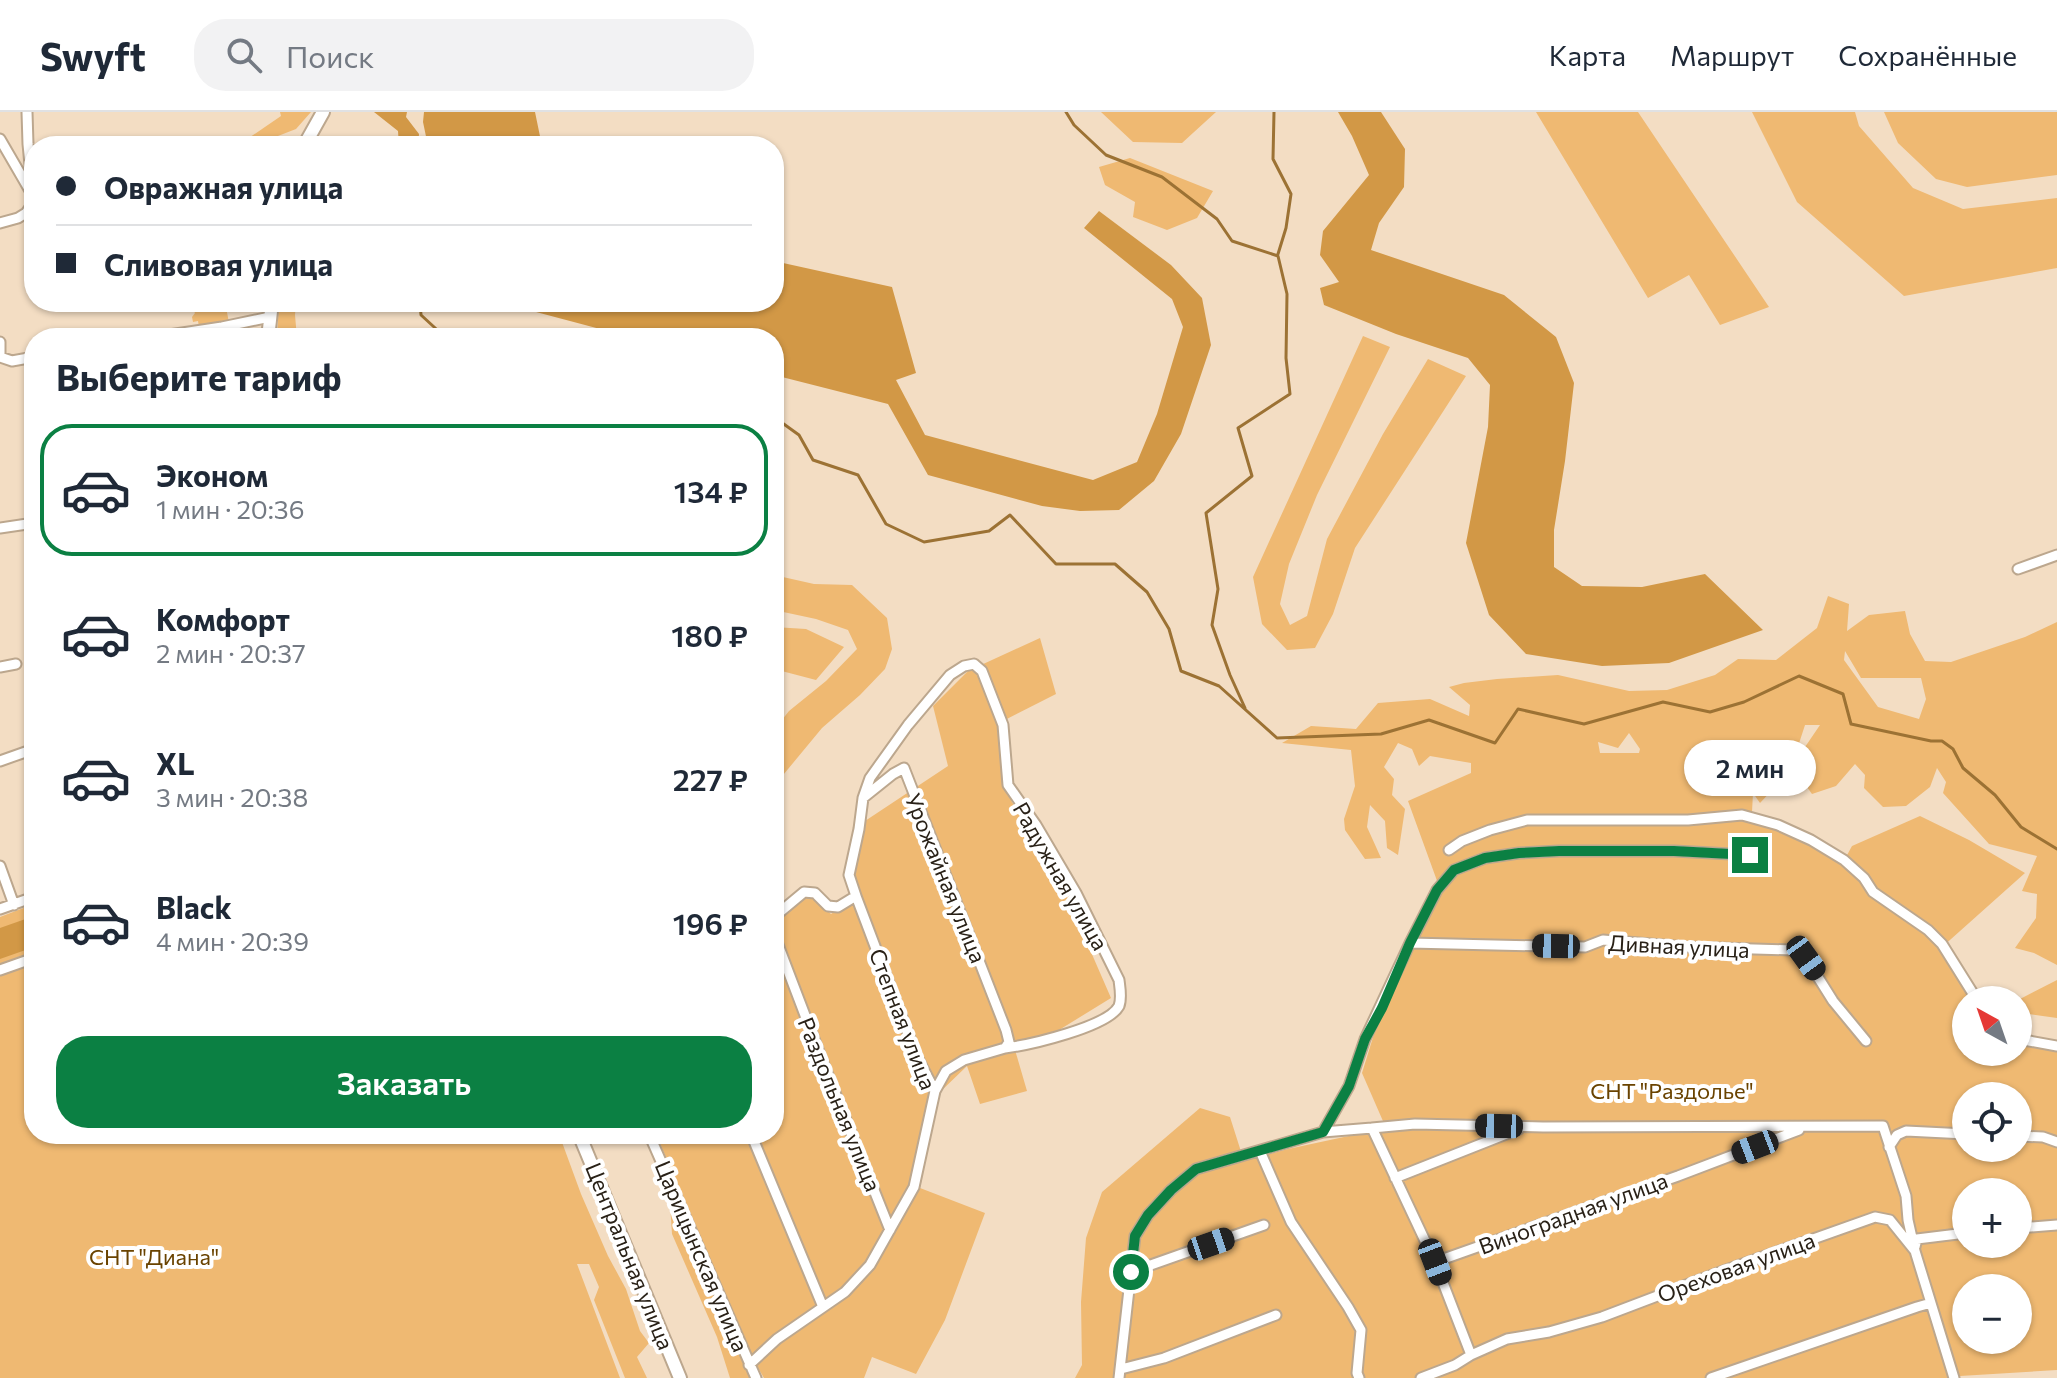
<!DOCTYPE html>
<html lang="ru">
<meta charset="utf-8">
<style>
:root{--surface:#fff;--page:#f2f2f3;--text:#1f2937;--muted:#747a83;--line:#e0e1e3;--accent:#0b8043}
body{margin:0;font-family:Commissioner,sans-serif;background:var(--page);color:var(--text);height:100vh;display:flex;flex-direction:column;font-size:30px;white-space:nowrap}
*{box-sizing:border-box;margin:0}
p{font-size:26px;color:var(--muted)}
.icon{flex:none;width:44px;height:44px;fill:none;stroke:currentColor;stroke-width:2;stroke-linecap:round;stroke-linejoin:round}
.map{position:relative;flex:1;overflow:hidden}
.drawer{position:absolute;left:24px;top:216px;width:760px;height:816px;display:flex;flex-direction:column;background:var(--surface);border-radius:32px;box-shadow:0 2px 6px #0004}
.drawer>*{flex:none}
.banner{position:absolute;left:24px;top:24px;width:760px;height:176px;border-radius:32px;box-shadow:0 2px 6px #0004;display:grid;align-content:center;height:176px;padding:0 32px;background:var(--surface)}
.needle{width:52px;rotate:320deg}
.fabs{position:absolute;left:1952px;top:874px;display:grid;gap:16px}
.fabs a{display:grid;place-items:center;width:80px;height:80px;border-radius:50%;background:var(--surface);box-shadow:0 2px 6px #0004;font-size:40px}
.end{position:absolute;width:36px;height:36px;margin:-18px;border:10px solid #0b8043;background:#fff;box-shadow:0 0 0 4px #fff}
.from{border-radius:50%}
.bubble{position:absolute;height:56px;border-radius:28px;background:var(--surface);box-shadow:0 2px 6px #0004;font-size:26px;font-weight:600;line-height:56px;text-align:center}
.car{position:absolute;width:24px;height:48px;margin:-24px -12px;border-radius:10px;box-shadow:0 0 6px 2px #0007;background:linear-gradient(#222 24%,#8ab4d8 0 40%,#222 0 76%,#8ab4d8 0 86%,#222 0)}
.banner b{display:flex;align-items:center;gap:28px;height:76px;font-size:30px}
.banner b+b{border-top:2px solid var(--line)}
.banner i{width:20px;height:20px;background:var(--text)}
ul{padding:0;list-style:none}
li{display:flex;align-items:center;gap:24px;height:132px;margin:0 16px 12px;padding:0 16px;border:4px solid transparent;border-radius:32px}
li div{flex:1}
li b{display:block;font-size:30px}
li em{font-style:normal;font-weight:600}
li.active{border-color:var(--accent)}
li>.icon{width:72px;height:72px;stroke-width:1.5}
h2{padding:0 32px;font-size:36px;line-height:96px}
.cta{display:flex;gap:16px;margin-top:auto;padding:16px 32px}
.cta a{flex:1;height:92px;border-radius:32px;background:var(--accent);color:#fff;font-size:32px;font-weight:600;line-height:92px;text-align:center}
header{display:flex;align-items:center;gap:48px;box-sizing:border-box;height:112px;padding:0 40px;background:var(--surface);border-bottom:2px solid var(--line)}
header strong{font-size:38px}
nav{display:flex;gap:44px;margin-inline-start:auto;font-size:28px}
.search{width:560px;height:72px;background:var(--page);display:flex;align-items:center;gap:20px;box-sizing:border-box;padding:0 28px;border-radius:32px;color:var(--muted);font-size:30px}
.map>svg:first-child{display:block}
.green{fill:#efb972;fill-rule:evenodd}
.forest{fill:#d29846}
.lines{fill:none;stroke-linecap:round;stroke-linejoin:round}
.stream{stroke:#9c7234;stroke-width:3}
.street-casing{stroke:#bca78e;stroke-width:13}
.secondary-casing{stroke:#bca78e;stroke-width:16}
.street{stroke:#fff;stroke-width:9}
.secondary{stroke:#fff;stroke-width:12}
.route{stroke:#0b8043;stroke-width:10}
.labels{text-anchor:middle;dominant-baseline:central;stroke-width:8;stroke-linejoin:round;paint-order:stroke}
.street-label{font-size:22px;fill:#292117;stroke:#fff}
.park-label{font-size:22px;fill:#6a4300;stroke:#fff}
</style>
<header>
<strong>Swyft</strong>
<div class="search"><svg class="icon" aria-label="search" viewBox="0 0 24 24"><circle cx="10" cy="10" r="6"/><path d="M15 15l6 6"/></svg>Поиск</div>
<nav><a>Карта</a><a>Маршрут</a><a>Сохранённые</a></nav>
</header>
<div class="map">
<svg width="2057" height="1266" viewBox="0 0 2057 1266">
<rect width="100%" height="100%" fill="#f3ddc3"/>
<path class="green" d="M280 0H311L296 17 252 34H237L281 4Z
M1101 0H1216L1182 31 1133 30Z
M1536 0H1638L1769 195 1720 213 1689 163 1648 186Z
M1752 0H1855L1859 14 1913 76 1963 97 2057 86V156L1904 184 1797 90Z
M1884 0H2057V63L1967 75 1936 67 1898 31Z
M1130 46 1213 79 1197 106 1167 118 1133 105 1135 90 1105 73 1099 55Z
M192 190H225L232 226H201L198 209 193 210 192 205 195 201 191 195Z
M279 190H296L295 203 297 226H277Z
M1363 224 1390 235 1317 383 1289 452 1280 492 1290 513 1307 504 1327 427 1383 322 1428 247 1466 264 1355 436 1333 502 1315 536 1287 538 1262 512 1253 465Z
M774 463 814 472 852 473 887 506 892 537 885 557 860 583 822 616 774 674V618L789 599 826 569 857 537 848 518 816 507 774 498Z
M1828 484 1849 492 1847 519 1869 503 1905 499 1910 522 1925 549 1951 550 2025 525 2057 510V853L2034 841 2015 836 2036 806 2037 782 2022 779 2037 744 1989 732 1943 681 1946 670 1937 656 1930 675 1906 694 1883 695 1864 676 1865 663 1855 652 1836 674 1812 682 1802 668 1813 644 1805 635 1820 613H1805L1790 659 1760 691 1753 681 1752 700 1813 725 1846 745 1852 734 1920 704 1969 728 2025 761 1941 836 1972 888H1966V940H2018V929L2057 938V1258L1960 1264V1266H1075L1082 1253 1081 1190 1086 1126 1102 1080 1200 996 1230 1005 1244 1049 1288 1037 1386 1016 1362 961 1378 909 1440 777 1408 689 1471 661V651L1430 644 1419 654 1412 637 1398 631 1384 655 1394 667 1392 683 1405 697 1398 743 1387 736 1385 709 1370 693 1367 715 1381 746 1365 747 1345 718 1344 707 1355 674 1351 638 1282 631 1311 614 1356 617 1378 591 1430 587 1469 604 1470 593 1449 575 1464 571 1497 567 1558 563 1629 579 1667 578 1715 563 1738 547 1776 548 1817 516ZM1845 539 1861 566H1921L1926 587 1919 607 1878 595 1844 548ZM1629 621 1640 637 1639 641H1600L1598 630 1618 636ZM1966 984H2018V1036H1966ZM1966 1080H2018V1132H1966ZM1966 1176H2018V1228H1966Z
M774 515 806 517 844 535 816 568 774 557Z
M1040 526 1056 582 997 612 1002 663 1012 690 1064 778 1111 886 1059 918 1013 931 1027 979 980 992 967 954 939 981 920 1076 985 1101 945 1208 916 1262 872 1245 864 1266H764L748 1239 656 1022H774V810L810 782 831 802 859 783 851 757 862 711 948 654 933 594 968 559Z
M34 792V1022H559L581 1082 608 1144 626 1177 640 1219 649 1231 637 1245 647 1266H625L594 1188 599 1175 589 1152H577L620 1266H0V805Z
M2057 868V906L2021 901 2020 887Z
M670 1091 681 1097 755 1266H730L717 1225 672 1122Z"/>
<path class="forest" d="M374 0H407L406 5 419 22 418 34H399L398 19Z
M424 0H535L542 34H428L423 10Z
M1338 0H1381L1405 37 1404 75 1379 111 1371 138 1504 183 1556 225 1574 271 1565 349 1554 418V455L1582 474 1642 475 1705 462 1763 518 1669 551 1602 554 1526 542 1489 503 1466 431 1488 315 1490 273 1468 246 1396 222 1324 193 1320 176 1339 170 1320 143 1323 119 1369 63 1352 24Z
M1099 99 1171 153 1202 186 1211 233 1181 322 1154 369 1119 398 1080 399 1042 394 928 363 888 292 774 263V226H634L521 196 512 190H774V149L892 175 916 261 896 268 925 323 1093 368 1137 350 1157 302 1183 215 1172 187 1084 116Z
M34 804V835L0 847V816Z"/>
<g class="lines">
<path class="stream" d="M1066 0 1074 13 1106 43 1162 65 1217 107 1232 129 1278 144 1287 182 1286 246 1290 282 1238 316 1252 364 1206 401 1218 477 1212 513 1230 563 1245 596
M1274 0 1273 47 1291 82 1286 116 1278 142
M420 190 421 203 446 226
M774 305 799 323 813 348 858 363 886 412 924 430 989 419 1010 403 1056 452H1115L1147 480 1169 517 1181 559 1219 574 1277 626 1381 622 1429 608 1495 631 1518 597 1584 612 1663 590 1710 600 1744 590 1799 564 1843 582 1851 612 1931 629H1942L1953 637 1963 656 1995 683 2021 715 2057 737"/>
<g class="street-casing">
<path id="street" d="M0 27 29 77
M0 111 18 106 26 101 31 94 33 84 28 32 27 0
M149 226 222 215 270 205
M0 230V245
M0 245 12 249 34 245
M0 416 34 411
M2018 457 2057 443
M0 555 16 552
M0 649 34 637
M863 686 870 666 908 613 950 563 964 554 974 552 982 559 1003 613 1008 673 1036 713 1076 781 1119 868C1120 876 1122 886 1119 894 1108 915 1029 933 1005 936
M1449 738 1462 729 1490 718 1527 708H1688L1742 703 1778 713 1811 728 1844 748 1864 766 1873 780 1928 818 1942 832 1977 888
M0 754 14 793
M856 784 849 763 859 717 863 686 893 662 904 656 1006 918 1009 930 1005 936 964 948 946 959 935 979
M0 797 34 785
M774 822 824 953 890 1118
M1410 831 1437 778 1454 758 1485 746 1519 741 1559 739H1674L1750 743
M0 858 34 846
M2018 927 2057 934
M1323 1020 1349 974 1365 927 1410 831 1585 835 1603 828 1686 835 1792 838 1806 846 1833 889 1866 929
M649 1022 756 1266
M751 1022 823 1195
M2018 1024 2043 1025 2057 1030
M1889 1035 1897 1023 1906 1019 1966 1022
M1260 1039 1291 1110 1348 1195 1361 1218 1357 1261 1359 1266
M1395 1066 1519 1017
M2018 1116 2057 1113
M1915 1135 1917 1127 1966 1121
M1435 1150 1372 1016 1415 1012 1543 1015 1883 1014 1906 1084 1908 1108 1915 1139
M1131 1160 1264 1113
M1471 1243 1435 1150 1678 1064 1799 1018
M749 1253 777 1227 845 1180 870 1153 914 1075 935 979 917 945 856 784 838 795 828 794 815 781 804 780 774 805
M1121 1257 1164 1246 1276 1203
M1119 1266 1135 1124 1148 1103 1171 1078 1196 1057 1323 1020 1372 1016
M1421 1266 1455 1253 1471 1243 1507 1227 1549 1220 1602 1205 1723 1159 1875 1105 1890 1108 1915 1139 1954 1266
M1711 1266 1917 1195 1931 1191"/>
</g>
<g class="secondary-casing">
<path id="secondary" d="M304 34 323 0
M268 226 272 190
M579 1022 680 1266"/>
</g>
<use href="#street" class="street"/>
<use href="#secondary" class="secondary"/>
</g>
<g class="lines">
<path class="route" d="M1131 1160 1135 1124 1148 1103 1171 1078 1196 1057 1323 1020 1349 974 1365 927 1382 896 1410 831 1437 778 1454 758 1485 746 1519 741 1559 739H1674L1750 743"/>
</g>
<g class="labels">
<g class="street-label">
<text transform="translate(1061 764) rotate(60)">Радужная улица</text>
<text transform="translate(946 766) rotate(68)">Урожайная улица</text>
<text transform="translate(1679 834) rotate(3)">Дивная улица</text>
<text transform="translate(903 907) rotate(69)">Степная улица</text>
<text transform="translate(840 992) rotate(68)">Раздольная улица</text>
<text transform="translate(1573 1101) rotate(-20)">Виноградная улица</text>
<text transform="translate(630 1144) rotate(68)">Центральная улица</text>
<text transform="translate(702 1144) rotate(67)">Царицынская улица</text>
<text transform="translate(1736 1155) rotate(-20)">Ореховая улица</text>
</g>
<g class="park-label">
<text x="1672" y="978">СНТ "Раздолье"</text>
<text x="154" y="1144">СНТ "Диана"</text>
</g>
</g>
</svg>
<div class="fabs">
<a><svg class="needle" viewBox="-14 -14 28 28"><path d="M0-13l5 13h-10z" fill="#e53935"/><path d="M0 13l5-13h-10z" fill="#747a83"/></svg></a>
<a><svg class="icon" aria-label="locate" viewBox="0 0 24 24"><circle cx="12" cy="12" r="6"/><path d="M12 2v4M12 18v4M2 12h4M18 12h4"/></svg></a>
<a>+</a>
<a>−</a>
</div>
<i class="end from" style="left:1131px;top:1160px"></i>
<i class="end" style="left:1750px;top:743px"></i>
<div class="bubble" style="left:1684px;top:628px;width:132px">2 мин</div>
<i class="car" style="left:1556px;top:834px;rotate:271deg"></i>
<i class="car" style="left:1806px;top:846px;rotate:144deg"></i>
<i class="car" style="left:1499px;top:1014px;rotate:271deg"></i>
<i class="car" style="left:1755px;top:1035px;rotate:249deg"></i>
<i class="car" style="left:1211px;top:1132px;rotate:71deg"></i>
<i class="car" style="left:1435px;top:1150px;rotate:159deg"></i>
<div class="banner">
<b><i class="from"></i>Овражная улица</b>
<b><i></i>Сливовая улица</b>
</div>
<section class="drawer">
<h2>Выберите тариф</h2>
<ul>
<li class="active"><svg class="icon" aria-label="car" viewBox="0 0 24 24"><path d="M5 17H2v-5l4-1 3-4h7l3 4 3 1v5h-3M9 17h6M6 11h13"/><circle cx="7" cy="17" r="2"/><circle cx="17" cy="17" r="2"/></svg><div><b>Эконом</b><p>1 мин · 20:36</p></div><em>134 ₽</em></li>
<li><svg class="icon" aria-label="car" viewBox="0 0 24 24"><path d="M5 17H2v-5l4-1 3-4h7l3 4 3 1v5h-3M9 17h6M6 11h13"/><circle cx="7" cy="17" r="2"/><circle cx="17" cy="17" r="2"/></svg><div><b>Комфорт</b><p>2 мин · 20:37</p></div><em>180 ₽</em></li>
<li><svg class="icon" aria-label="car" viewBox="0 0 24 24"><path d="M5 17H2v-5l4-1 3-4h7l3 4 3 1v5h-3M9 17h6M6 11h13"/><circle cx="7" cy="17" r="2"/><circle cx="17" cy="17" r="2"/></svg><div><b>XL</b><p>3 мин · 20:38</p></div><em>227 ₽</em></li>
<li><svg class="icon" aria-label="car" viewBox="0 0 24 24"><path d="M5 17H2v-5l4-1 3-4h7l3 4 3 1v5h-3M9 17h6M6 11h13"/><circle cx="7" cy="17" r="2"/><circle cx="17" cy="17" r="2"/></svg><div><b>Black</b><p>4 мин · 20:39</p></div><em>196 ₽</em></li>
</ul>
<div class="cta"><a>Заказать</a></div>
</section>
</div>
